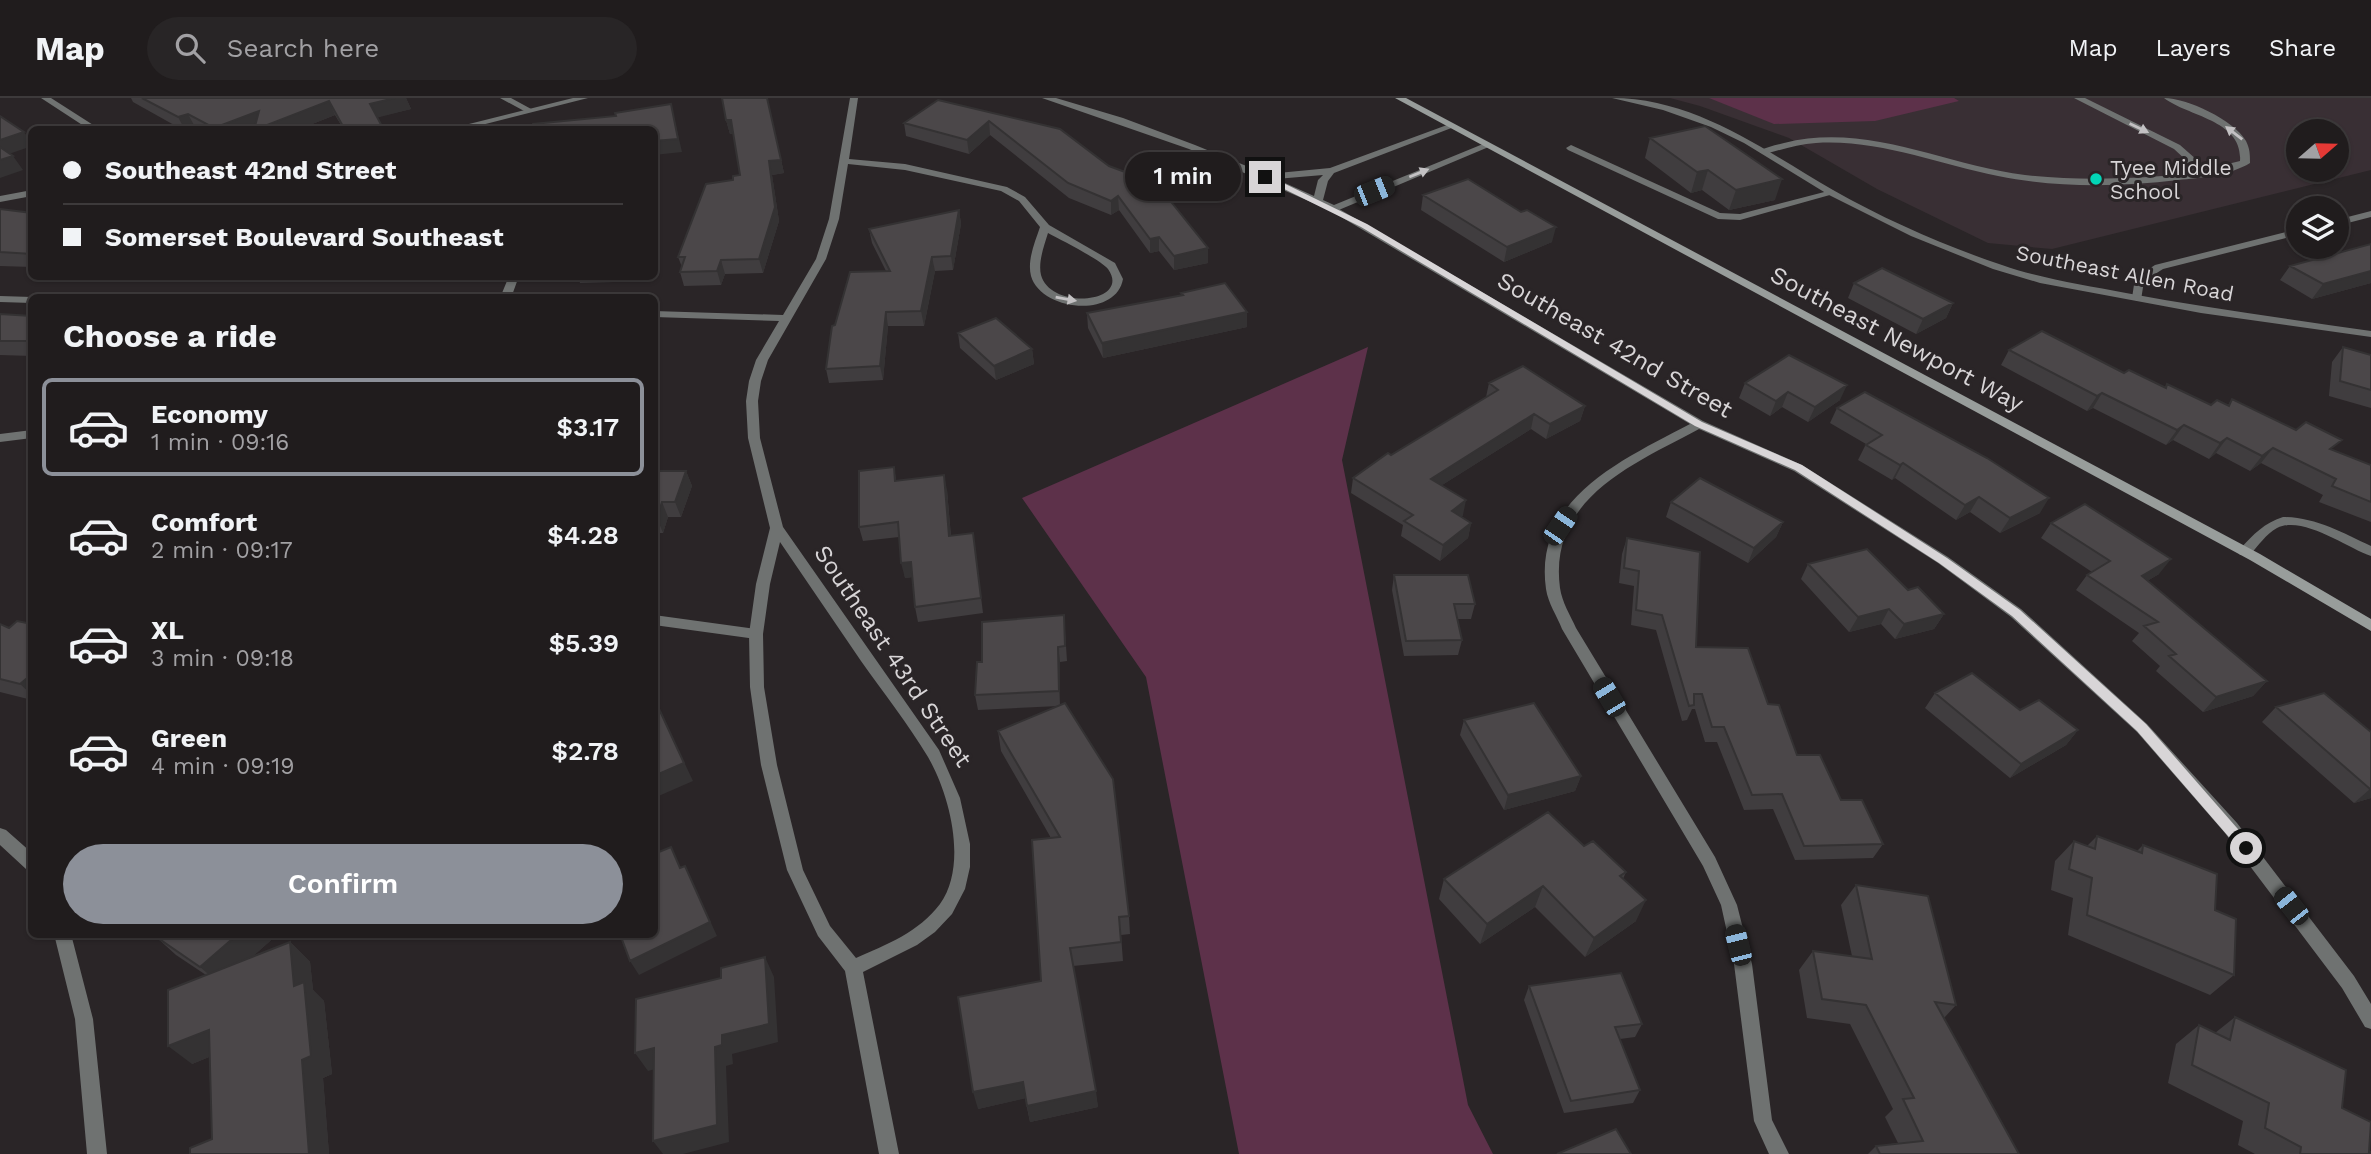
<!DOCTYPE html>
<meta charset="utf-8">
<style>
:root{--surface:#201c1d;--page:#282526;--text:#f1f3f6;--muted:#a2a1a4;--line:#3d3a3b;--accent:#8c9099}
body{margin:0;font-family:"Work Sans",sans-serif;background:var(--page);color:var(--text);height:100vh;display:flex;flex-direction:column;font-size:26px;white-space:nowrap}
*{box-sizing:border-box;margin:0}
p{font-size:23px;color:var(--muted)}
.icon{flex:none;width:38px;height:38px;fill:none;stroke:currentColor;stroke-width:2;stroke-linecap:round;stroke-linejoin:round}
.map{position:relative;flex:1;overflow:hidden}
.side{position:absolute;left:28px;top:196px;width:630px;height:644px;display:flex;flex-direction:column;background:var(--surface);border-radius:10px;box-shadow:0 2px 5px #0004,0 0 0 2px var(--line)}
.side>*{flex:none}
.hud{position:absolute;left:28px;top:28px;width:630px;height:154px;border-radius:10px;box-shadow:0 2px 5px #0004,0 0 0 2px var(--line);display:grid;align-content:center;height:154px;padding:0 35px;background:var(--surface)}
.needle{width:46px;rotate:70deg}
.fabs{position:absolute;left:2286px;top:21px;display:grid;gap:14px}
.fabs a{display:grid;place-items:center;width:63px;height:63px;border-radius:50%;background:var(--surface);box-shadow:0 2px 5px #0004,0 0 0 2px var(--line);font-size:35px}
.end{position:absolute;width:32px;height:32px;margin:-16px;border:9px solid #d8d5d7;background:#111;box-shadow:0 0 0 4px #111}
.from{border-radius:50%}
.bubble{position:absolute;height:49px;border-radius:24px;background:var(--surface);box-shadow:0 2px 5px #0004,0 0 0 2px var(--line);font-size:23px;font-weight:600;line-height:49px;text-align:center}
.car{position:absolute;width:21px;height:42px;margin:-21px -10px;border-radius:9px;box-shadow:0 0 5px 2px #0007;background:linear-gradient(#222 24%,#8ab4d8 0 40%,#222 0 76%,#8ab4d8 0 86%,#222 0)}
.hud b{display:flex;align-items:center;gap:24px;height:66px;font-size:26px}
.hud b+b{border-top:2px solid var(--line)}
.hud i{width:18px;height:18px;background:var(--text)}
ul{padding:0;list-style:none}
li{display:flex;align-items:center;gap:21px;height:98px;margin:0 14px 10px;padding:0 21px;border:4px solid transparent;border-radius:10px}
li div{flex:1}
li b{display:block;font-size:26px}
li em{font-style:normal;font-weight:600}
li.on{border-color:var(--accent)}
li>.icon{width:63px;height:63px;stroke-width:1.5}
h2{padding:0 35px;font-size:32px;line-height:84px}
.cta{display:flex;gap:14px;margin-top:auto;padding:14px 35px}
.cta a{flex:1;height:80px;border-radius:42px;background:var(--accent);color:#fff;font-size:28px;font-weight:600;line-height:80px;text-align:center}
header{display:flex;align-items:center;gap:42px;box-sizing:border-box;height:98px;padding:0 35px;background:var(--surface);border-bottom:2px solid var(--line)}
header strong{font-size:33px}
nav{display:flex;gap:38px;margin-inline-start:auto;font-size:24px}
.search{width:490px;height:63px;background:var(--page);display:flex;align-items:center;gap:18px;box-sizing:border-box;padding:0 24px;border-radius:38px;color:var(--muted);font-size:26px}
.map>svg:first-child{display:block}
.built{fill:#392f34;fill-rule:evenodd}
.green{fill:#5d314a}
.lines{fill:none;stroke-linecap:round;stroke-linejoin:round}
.service{fill:#6f7271;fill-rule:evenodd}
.minor{fill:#6f7271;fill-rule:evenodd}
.tertiary{fill:#6f7271;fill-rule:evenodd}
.secondary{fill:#989d9b;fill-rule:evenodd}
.wall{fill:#403d3f}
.shaded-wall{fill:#343233}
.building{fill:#4b4749;stroke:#343233;stroke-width:2}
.oneway{fill:#c3c1c3}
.route{fill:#d8d5d7}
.poi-dot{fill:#03d5b6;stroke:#2a2527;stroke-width:2.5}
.labels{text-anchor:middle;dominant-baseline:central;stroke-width:6;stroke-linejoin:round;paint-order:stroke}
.far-poi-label{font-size:21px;fill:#d8d5d7;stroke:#2a2527;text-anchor:start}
.far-street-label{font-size:21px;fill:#d8d5d7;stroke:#2a2527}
.street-label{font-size:24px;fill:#d8d5d7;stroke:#2a2527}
</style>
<header>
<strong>Map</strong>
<div class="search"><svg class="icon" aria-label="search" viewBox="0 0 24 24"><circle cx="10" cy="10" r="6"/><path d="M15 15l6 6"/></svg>Search here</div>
<nav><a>Map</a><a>Layers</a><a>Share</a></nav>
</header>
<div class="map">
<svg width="2371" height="1056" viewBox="0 0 2371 1056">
<rect width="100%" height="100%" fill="#2a2527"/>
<path class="built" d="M1670 0H2371V72L2052 151 1988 145 1877 91 1789 40 1700 8ZM2298 33H2336V72H2298Z"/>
<path class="green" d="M1709 0H1954L1959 3 1875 23 1774 26Z
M1368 249 1342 362 1468 1007 1493 1056H1239L1146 579 1022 400Z"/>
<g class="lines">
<path class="service" d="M2074 0H2085L2180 47 2197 62 2195 74 2240 63C2243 22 2189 19 2164 0 2187 0 2234 22 2246 43 2250 51 2250 57 2250 65 2231 77 2200 80 2178 82 2119 89 2057 90 1998 78 1937 66 1879 41 1816 45 1798 46 1781 52 1764 56L1759 53C1766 49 1776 47 1784 45 1867 24 1944 67 2025 77 2079 83 2132 81 2185 76L2187 63 2174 51Z
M1571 47 1720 115 1740 116 1832 92 1837 95 1740 122 1718 121 1568 52 1566 50Z
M32 332V340L0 344V336Z
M654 517 756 531 763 536 756 541 654 527Z"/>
<path class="minor" d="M41 0H51L101 32H90Z
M500 0H511L533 12 526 14Z
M850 0H858L849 61 905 66 1007 89 1025 99 1049 127 1115 165 1123 181C1116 221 1041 213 1031 178 1027 162 1035 144 1040 129L1019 103 1001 93 905 72 848 66 839 121 826 161 768 262 761 283 758 303 760 340 783 429 939 652 960 700 970 746V769L965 791 952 816 935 834 917 847 863 874 899 1056H879L845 873 818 838 787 772 761 667 750 589 749 536 756 486 770 430 748 340 746 303 749 283 756 262 779 223 654 219V213L783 217 816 161 829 121ZM1048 135C1061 142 1101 162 1108 171 1132 205 1051 213 1041 177 1038 164 1044 148 1048 135ZM780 444C807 484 834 523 861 563 883 594 908 626 928 659 950 697 968 767 940 806 919 834 886 847 856 860L830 828 803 772 777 667 764 589 763 536 770 486Z
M1334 108 1703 323 1802 367 1948 459 2021 511 2147 626 2237 725 2354 878 2371 906V931L2365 929 2342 890 2225 735 2137 634 2011 519 1938 465 1794 373 1699 331C1634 366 1548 400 1560 490 1562 504 1570 517 1576 530L1715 759 1737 807 1752 866 1772 1022 1789 1056H1769L1754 1023 1734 866 1721 807 1703 768 1562 531C1557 518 1548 505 1546 491 1533 400 1624 361 1690 326L1331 113V109Z
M2371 113V119L2336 128V122Z
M2298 131V137L2163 171 2144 183 2141 202 2137 203 2132 200 2135 180 2155 167Z
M509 178H519L511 200H500Z
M0 198 32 199 35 200H32V205L0 204Z
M2283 419C2315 419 2343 435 2371 448V458C2347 450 2303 417 2277 430 2266 436 2258 448 2250 457H2240L2238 454 2240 451C2254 436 2264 425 2283 419Z
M0 730 6 732 32 755V773L26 771 0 747Z
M54 836H71L93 921 107 1056H87L75 921Z"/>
<path class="tertiary" d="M573 0H588L462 32H445Z
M1042 0H1056L1123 20 1195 47 1266 76 1330 70 1447 27 1454 29 1334 75 1328 83 1323 102 1334 107 1483 46 1491 48 1334 114 1189 51ZM1323 77 1318 82 1314 98 1276 81Z
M1612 0C1695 0 1764 52 1833 92 1886 122 1945 148 2002 167 2042 181 2084 187 2126 195 2207 210 2289 221 2371 233V239L2201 215 2040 185 1993 171 1911 138 1829 97 1744 45 1711 29 1663 12Z
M32 92V98L0 104V98Z"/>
<path class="secondary" d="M1395 0H1406L2260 456 2371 521V533L2250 462Z"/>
</g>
<path class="wall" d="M131 0H406L411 11 377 19 384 32H344L335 17 297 32H199L195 29 190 32H183L133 4Z
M767 0 784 75 772 77 779 123 763 175 725 176 721 187 684 188 680 174 682 169 678 159 733 82 740 77 734 35 730 36 726 22Z
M938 2 1109 68 1144 91 1208 150V165L1174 172 1159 153 1150 155 1119 112 1111 117 1069 100 990 37 969 56 906 38 904 25Z
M1650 40 1775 102 1729 112 1702 92 1691 95 1645 60Z
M1423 97 1552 144 1504 164 1421 112Z
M0 111 32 115V169L0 168Z
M959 112 961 126 953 172 935 173 924 228H888L883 282 829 285 826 271 835 227 886 173 872 145 869 131Z
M2371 146V185L2312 201 2280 182 2290 168Z
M331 178H422L419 183H333Z
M578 178H617L614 184 580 185Z
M1854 185 1953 205 1946 220 1916 236 1848 200Z
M1181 195 1247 229 1103 260 1088 230 1087 215 1181 198Z
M0 216 32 218V258L0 257Z
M958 235 1032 251 1034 266 996 282 960 250Z
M2343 249 2371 257V310L2329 298 2332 264Z
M2009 252 2124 275 2164 290 2167 286 2211 307H2228L2232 301 2333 353 2371 367V424L2319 404 2323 397 2261 365 2250 373 2216 355 2209 361 2173 342 2166 347 2093 310 2087 313 2001 267Z
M1489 285 1585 308 1580 323 1546 341 1531 331 1442 387 1463 417 1461 419 1471 425 1468 440 1440 463 1401 438 1403 427 1351 395 1353 380 1486 299Z
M1745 285 1840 302 1808 324 1782 309 1770 318 1739 300Z
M1837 310 2040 415 2000 435 1970 414 1956 422 1895 380 1892 382 1858 362 1866 346 1830 325Z
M894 369 896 382 947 392 951 438 973 435 983 515 918 524 915 509 912 479 905 480 899 439 863 443 859 429Z
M655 373H686L692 388 681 419H668L663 435H654Z
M1671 404 1783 424 1776 439 1748 465 1666 419Z
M2051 425 2159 476 2147 483 2267 583 2253 598 2203 614 2156 573 2160 568 2132 543 2139 535 2076 492 2087 477 2092 474 2041 440Z
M1627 440 1696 549 1768 606 1797 657 1883 746 1873 760 1795 762 1773 711 1744 712 1717 644H1705L1695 611H1692L1687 622 1682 623 1656 532 1631 527 1634 488 1619 485 1622 456Z
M1808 466 1908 492 1944 516 1934 531 1895 541 1881 526 1849 534 1801 481Z
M1394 477 1475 506 1471 521H1457L1462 542 1458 557 1404 558 1392 492Z
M0 526 9 530 32 526V602L0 594Z
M1065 532 1067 563 1060 564V607L1129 818 1130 836 1121 837 1123 863 1073 868 1098 1009 1030 1024 1025 1000 978 1011 1041 883 1051 740 1001 653 998 633 1059 608 978 612 975 597Z
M1935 595 2020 612 2078 632 2066 647 2010 680 1925 610Z
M2276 609 2371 634V700L2354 705 2262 624Z
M1464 622 1581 678 1575 693 1504 712 1460 637Z
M2097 738 2137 753 2143 747 2215 812 2234 877 2210 897 2068 837 2073 800 2051 792 2055 763 2074 743 2087 748Z
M1584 748 1626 774 1623 781 1636 823 1585 859 1535 809 1480 846 1439 801 1444 781Z
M1856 787 1956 907 1944 920 2019 1056H1868L1876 1048 1898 1045 1885 1019 1893 1011 1850 926 1807 920 1799 872 1813 853 1852 858 1841 807Z
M157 836H278L253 858 290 844 310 864 313 892 324 903 332 976 323 980 329 1056 212 1041 209 959 192 966 206 877 176 857 155 838Z
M1529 888 1642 926 1635 939 1620 941 1640 992 1633 1005 1564 1015 1524 902Z
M2235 919 2342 1010 2371 1056H2255L2238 1047 2243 1023 2168 985 2176 946 2199 927 2215 935Z"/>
<path class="shaded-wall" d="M395 0H406L411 11 376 20 370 6Z
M767 0 784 75 772 77 779 123 763 175 759 161 769 63Z
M329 3 335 17 297 32H255Z
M671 6 682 54 654 57V43Z
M259 13 266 26 253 32H215L214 30Z
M188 16 195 29 190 32H185L178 19Z
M726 22H731L735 35 730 36Z
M989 23 990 37 969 56 967 42Z
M24 34 32 45V48L3 58 0 54V42Z
M13 58 23 72 0 80V62Z
M1708 72 1702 92 1691 95 1697 74Z
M1144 81 1145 95 1134 88Z
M1782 81 1775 102 1729 112 1736 92Z
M1118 98 1119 112 1111 117V103Z
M959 112 961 126 953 172 951 158Z
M1556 129 1552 144 1504 164 1507 149Z
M1159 139V153L1150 155V141Z
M1208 150V165L1174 172V158Z
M932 159 935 173 924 228 921 213Z
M721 162 725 176 721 187 717 173Z
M2371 173V185L2312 201 2323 186Z
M1953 205 1946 220 1916 236 1923 221Z
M886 214 888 228 883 282 880 268Z
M1247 214V229L1103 260 1102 245Z
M1032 251 1034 266 996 282 994 268Z
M1847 287 1840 302 1808 324 1815 309Z
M1788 294 1782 309 1770 318 1776 303Z
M2102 295 2093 310 2087 313 2097 298Z
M1585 308 1580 323 1546 341 1550 326Z
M1534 316 1531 331 1428 396 1431 381Z
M2184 327 2173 342 2166 347 2177 332Z
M2227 340 2216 355 2209 361 2220 345Z
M2273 350 2261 365 2250 373 2262 358Z
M1903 365 1895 380 1892 382 1900 367Z
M686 373 692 388 681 419 675 404Z
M944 377 947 392 952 453 949 438Z
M1979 399 1970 414 1956 422 1965 407Z
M2049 400 2040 415 2000 435 2010 420Z
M1466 402 1463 417 1448 428 1452 413Z
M662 404 668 419 663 435 657 420Z
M1783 424 1776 439 1748 465 1754 450Z
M1471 425 1468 440 1440 463 1443 447Z
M2171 461 2159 476 2130 493 2142 478Z
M911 464 914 479 905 480 901 465Z
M1889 511 1881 526 1849 534 1858 519Z
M1944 516 1934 531 1895 541 1904 526Z
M1058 549 1060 564V608L1059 593Z
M32 576V597L20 586Z
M2267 583 2253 598 2203 614 2216 599Z
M654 600 693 683 654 700Z
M2078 632 2066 647 2010 680 2021 666Z
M1581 678 1575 693 1504 712 1508 697Z
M2371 690V700L2354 705 2370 691Z
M685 768 717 838 639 877 630 863Z
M1543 788 1535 809 1480 846 1487 826Z
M1646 802 1636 823 1585 859 1594 840Z
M238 836H278L221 887 200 869Z
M290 844 310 864 313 892 324 903 332 976 323 980 329 1056H309Z
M765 859 774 879 778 944 732 956 733 966 726 968 729 1044 683 1056H663L653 1043 715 949Z
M209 932 231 950 192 966 168 948Z
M654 950 666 968 648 973 635 955Z
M1023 984 1027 1000 978 1011 973 994Z
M1096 993 1098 1009 1030 1024 1027 1008Z"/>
<path class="building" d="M142 0H395L370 6 384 32H345L329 3 254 32 259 13 214 30 188 16 178 19Z
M722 0H767L781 62 769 63 775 109 759 161 721 162 717 173 680 174 685 159H678L706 86 733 82V78L740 77 731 22H726Z
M938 2 1060 31 1109 68 1144 81 1134 88 1168 100 1208 150 1174 158 1159 139 1150 141 1118 98 1111 103 1068 85 989 23 967 42 904 25Z
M671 6 678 41 654 43V32H608L610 29 607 32H531L533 26 616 18 615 15Z
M0 18 24 34 0 42Z
M1705 28 1782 81 1736 92 1708 72 1697 74 1650 40Z
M0 49 13 58 0 62Z
M1468 81 1521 114 1527 112 1556 129 1507 149 1423 97Z
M0 111 32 115V156L0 154Z
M959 112 951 158 932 159 921 213 886 214 880 268 826 271 832 228 835 227 850 174 890 173 869 131Z
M2371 146V173L2323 186 2290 168Z
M1882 170 1953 205 1923 221 1854 185Z
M1225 185 1247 214 1102 245 1087 215 1183 197 1181 195Z
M0 216 32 218V243H0Z
M996 220 1032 251 994 268 958 235Z
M2042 233 2124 275 2129 272 2166 290 2167 286 2211 307 2217 302 2229 308 2232 301 2296 332 2306 324 2342 342 2330 351 2371 367V404L2332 388 2336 381 2273 350 2262 358 2227 340 2220 345 2184 327 2177 332 2102 295 2097 298 2009 252Z
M2343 249 2371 257V292L2340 283Z
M1789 257 1847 287 1815 309 1788 294 1776 303 1745 285Z
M1523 268 1585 308 1550 326 1534 316 1431 381 1466 402 1452 413 1471 425 1443 447 1404 423 1413 417 1353 380 1388 355 1391 357 1498 292 1489 285Z
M1865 294 1987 360 2049 400 2010 420 1979 399 1965 407 1903 365 1900 367 1866 347 1882 337 1837 310Z
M894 369 895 383 944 377 949 438 973 435 981 500 915 509 911 464 901 465 898 424 859 429V373Z
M686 373 675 404H662L657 420H654L655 373Z
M1700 380 1783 424 1754 450 1671 404Z
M2085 406 2171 461 2142 478 2267 583 2216 599 2169 558 2176 556 2144 528 2158 524 2087 477 2110 463 2051 425Z
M1627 440 1700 454 1696 549 1748 550 1768 606 1779 607 1797 657H1820L1841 702H1862L1883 746 1804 748 1782 696 1752 697 1724 629H1712L1702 596H1694V607L1689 608 1662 517 1636 512 1639 473 1624 470Z
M1867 451 1908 492 1918 489 1944 516 1904 526 1889 511 1858 519 1808 466Z
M1394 477H1468L1475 506H1454L1462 542 1406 543Z
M1064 517 1065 548 1058 549 1059 593 975 597 977 564H982V524Z
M17 523 32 526V576L20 586 0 581V526L9 530Z
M1972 575 2020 612 2039 602 2078 632 2021 666 1935 595Z
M2324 595 2371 634V690L2370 691 2276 609Z
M654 600 684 665 654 678Z
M1065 605 1113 681 1129 818 1119 819 1121 844 1070 850 1096 993 1027 1008 1023 984 973 994 958 899 1041 883 1032 742 1060 739 998 633Z
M1534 605 1581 678 1508 697 1464 622Z
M1548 714 1584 748 1593 743 1626 774 1620 778 1646 802 1594 840 1543 788 1487 826 1444 781Z
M2097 738 2142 755 2143 747 2217 776 2215 812 2236 821 2234 877 2087 817 2092 780 2069 771 2074 743 2095 751Z
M671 749 680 770 685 768 710 824 630 863 620 836H654V756Z
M1856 787 1928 798 1956 907 1935 904 2019 1056H1880L1876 1048 1923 1043 1903 1001 1914 1000 1866 907 1822 901 1813 853 1872 861Z
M157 836H238L200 869 155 838Z
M290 844 294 888 304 884 311 958 302 962 309 1056H190V1050L212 1041 209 932 168 948V892Z
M765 859 769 926 722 937V947L715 949 717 1027 653 1043 654 950 635 955 636 901 721 880V870Z
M1621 875 1642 926 1615 929 1640 992 1571 1003 1529 888Z
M2235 919 2346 972 2342 1010 2371 1024 2369 1054H2371V1056H2300L2301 1049 2265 1030 2269 1005 2192 967 2199 927 2230 942Z
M1616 1031 1631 1056H1557Z"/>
<defs><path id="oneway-solid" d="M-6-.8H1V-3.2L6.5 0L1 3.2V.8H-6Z" transform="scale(1.75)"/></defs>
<g class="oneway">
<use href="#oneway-solid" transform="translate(2139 30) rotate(26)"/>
<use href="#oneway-solid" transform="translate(2234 35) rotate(-142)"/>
<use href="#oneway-solid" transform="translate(1419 75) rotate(-22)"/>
<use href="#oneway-solid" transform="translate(1066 201) rotate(10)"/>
</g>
<path class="route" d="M1265 76 1367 126 1702 324 1802 367 1947 460 2020 512 2146 626 2251 746V753H2241L2137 633 2012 518 1939 465 1795 372 1695 328 1361 129 1262 80Z"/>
<circle class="poi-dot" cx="2096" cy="81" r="7"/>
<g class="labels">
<g class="far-poi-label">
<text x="2110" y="69">Tyee Middle<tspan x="2110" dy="24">School</tspan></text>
</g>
<g class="far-street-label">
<text transform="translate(2125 175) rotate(11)">Southeast Allen Road</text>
</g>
<g class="street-label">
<text transform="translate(1897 241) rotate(28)">Southeast Newport Way</text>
<text transform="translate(1615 247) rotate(30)">Southeast 42nd Street</text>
<text transform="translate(893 558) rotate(56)">Southeast 43rd Street</text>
</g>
</g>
</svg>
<div class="fabs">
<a><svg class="needle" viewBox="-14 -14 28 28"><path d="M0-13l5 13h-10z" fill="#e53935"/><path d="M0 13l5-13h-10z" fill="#a2a1a4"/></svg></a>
<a><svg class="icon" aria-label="layers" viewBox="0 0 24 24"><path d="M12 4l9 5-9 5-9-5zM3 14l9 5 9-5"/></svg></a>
</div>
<i class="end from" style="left:2246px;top:750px"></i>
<i class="end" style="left:1265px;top:79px"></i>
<div class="bubble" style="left:1125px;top:54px;width:116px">1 min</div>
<i class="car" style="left:1374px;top:93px;rotate:68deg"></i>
<i class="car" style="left:1560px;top:428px;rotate:34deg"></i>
<i class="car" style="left:1609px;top:599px;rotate:329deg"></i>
<i class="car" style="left:2291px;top:808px;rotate:322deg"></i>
<i class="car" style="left:1738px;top:847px;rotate:346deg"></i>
<div class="hud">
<b><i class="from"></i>Southeast 42nd Street</b>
<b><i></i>Somerset Boulevard Southeast</b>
</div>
<section class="side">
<h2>Choose a ride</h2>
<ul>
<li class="on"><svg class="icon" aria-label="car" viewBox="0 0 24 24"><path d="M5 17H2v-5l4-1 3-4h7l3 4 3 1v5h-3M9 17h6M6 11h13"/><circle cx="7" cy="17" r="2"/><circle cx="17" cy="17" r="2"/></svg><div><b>Economy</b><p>1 min · 09:16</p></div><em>$3.17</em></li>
<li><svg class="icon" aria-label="car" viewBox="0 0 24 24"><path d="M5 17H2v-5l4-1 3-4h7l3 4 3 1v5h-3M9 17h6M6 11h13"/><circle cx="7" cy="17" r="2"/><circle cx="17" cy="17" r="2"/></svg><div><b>Comfort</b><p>2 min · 09:17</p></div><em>$4.28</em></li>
<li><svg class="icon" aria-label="car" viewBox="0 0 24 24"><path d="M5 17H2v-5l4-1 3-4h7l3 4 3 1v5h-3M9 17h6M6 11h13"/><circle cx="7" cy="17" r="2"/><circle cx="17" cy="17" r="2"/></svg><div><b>XL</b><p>3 min · 09:18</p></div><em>$5.39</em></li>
<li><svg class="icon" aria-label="car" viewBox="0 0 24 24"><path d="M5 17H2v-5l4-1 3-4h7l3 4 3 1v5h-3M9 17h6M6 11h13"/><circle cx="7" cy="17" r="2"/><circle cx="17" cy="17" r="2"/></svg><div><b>Green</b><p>4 min · 09:19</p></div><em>$2.78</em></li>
</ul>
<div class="cta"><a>Confirm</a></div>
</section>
</div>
